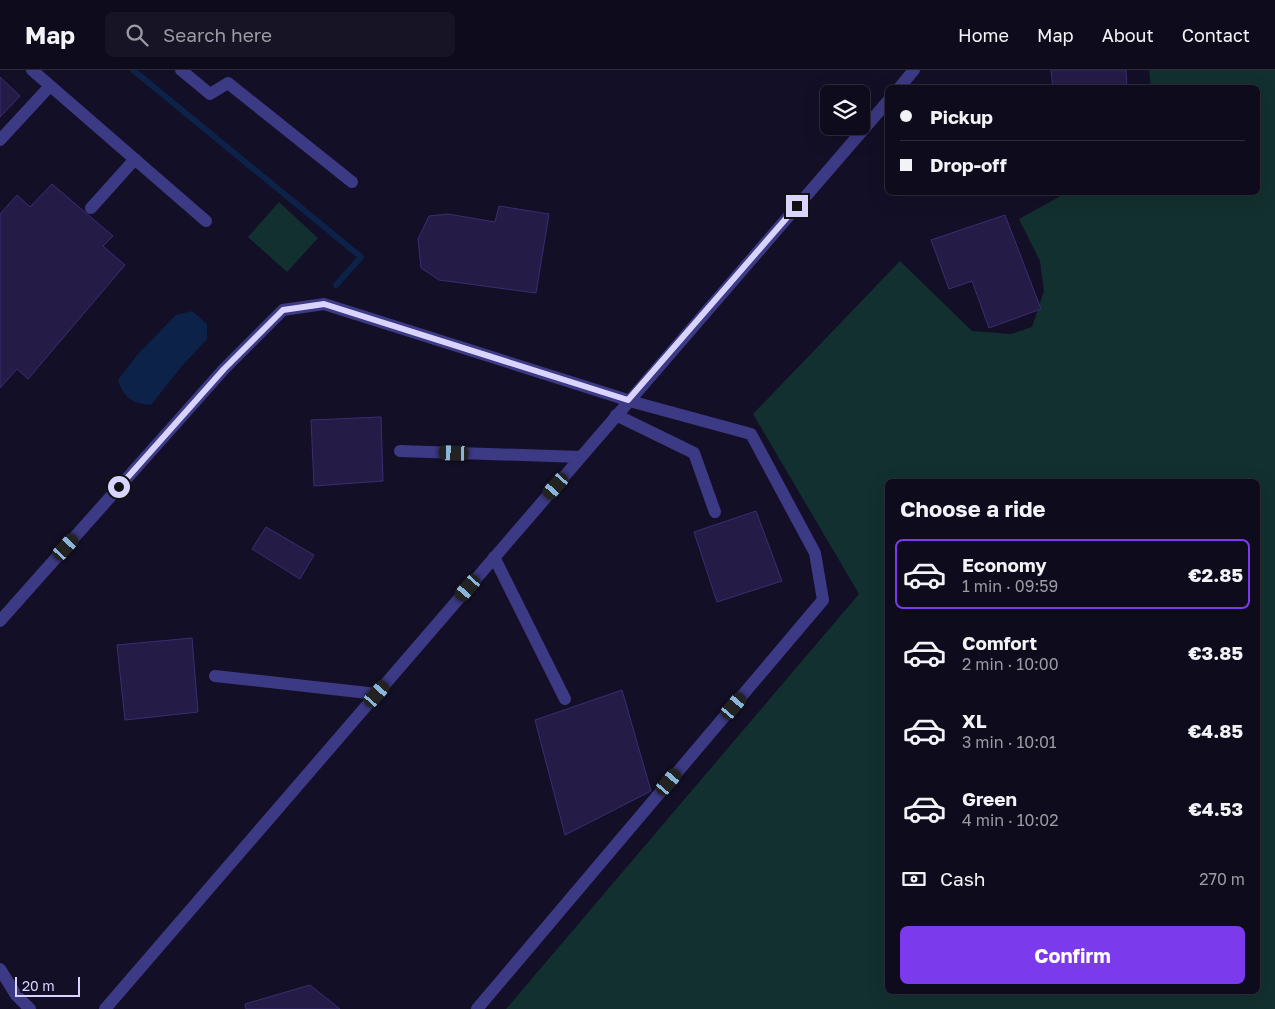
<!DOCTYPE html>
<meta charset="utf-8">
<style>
:root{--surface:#0e0b1c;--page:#171425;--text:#f1f3f6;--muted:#9b9ba3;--line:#2e2b3b;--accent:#7c3aed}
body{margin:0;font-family:"Golos Text",sans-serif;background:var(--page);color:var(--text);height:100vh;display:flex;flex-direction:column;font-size:19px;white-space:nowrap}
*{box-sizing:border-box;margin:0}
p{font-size:16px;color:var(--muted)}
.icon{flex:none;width:28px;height:28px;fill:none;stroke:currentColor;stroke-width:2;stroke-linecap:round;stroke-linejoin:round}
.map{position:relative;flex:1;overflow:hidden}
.details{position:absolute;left:885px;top:409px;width:375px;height:515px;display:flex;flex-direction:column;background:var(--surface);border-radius:8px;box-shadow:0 5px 20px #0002,0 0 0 1px var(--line)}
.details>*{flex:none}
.hud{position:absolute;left:885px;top:15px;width:375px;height:110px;border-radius:8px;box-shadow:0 5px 20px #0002,0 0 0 1px var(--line);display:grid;align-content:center;height:110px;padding:0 15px;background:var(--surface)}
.fabs{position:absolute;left:820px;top:15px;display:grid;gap:10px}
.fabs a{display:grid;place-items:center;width:50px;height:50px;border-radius:8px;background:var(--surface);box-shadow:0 5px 20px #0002,0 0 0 1px var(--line);font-size:25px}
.scale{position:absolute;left:15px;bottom:12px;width:65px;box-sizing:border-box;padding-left:5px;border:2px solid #d9d4ff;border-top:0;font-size:14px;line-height:18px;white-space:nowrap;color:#d9d4ff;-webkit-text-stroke:4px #130f26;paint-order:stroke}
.end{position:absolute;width:22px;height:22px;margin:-11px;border:6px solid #d9d4ff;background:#111;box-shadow:0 0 0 2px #111}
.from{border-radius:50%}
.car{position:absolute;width:15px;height:30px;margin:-15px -8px;border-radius:6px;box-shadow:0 0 4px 1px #0007;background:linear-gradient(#222 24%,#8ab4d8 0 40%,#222 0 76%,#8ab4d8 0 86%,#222 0)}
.hud b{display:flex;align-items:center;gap:18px;height:48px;font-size:19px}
.hud b+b{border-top:1px solid var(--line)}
.hud i{width:12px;height:12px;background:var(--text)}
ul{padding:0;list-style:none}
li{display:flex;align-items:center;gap:15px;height:70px;margin:0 10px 8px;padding:0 5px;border:2px solid transparent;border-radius:8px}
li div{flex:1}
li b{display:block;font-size:19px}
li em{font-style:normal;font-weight:700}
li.on{border-color:var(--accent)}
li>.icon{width:45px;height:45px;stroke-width:1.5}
h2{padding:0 15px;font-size:22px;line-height:60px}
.pay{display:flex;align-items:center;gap:12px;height:55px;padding:0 15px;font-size:19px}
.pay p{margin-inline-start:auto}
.primary-button{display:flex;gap:10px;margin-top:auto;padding:10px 15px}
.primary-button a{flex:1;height:58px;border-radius:8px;background:var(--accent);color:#fff;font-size:20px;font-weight:700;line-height:58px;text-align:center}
header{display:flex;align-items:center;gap:30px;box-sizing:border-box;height:70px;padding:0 25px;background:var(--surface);border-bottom:1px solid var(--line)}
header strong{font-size:24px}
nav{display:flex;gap:28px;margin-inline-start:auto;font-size:18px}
.search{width:350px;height:45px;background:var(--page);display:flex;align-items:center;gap:12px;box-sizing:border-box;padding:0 18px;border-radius:8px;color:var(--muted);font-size:19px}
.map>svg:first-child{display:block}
.green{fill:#12302f;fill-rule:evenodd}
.water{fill:#0c2248}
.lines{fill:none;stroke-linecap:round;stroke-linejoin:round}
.stream{stroke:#0c2248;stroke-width:6}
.building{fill:#241b47;stroke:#3b2d73}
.minor{stroke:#3d3a85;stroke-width:12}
.route{stroke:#d9d4ff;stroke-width:6}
</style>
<header>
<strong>Map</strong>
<div class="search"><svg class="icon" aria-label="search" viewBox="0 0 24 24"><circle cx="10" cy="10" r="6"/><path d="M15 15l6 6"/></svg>Search here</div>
<nav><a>Home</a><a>Map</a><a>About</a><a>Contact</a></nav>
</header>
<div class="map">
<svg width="1275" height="939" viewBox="0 0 1275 939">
<rect width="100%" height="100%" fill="#130f26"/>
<path class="green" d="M1149 0H1275V939H506L859 524 753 344 900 191 972 261 1011 264 1032 257 1044 221 1040 191 1019 149 1066 123 1258 122V18L1151 17ZM888 411H1258V921H888Z
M279 132 318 168 287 202 248 167Z"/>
<path class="water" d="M192 241 207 254V269L181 297 151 335C133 334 123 327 118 310L138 284 176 245Z"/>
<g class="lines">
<path class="stream" d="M133 0 361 187 336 215"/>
</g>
<path class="building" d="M1051 0H1126L1127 18H1053Z
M0 7 20 26 0 47Z
M52 114 113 166 103 176 125 195 28 309 17 299 0 318V144L17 125 30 137Z
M499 136 549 144 536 223 439 210 421 198 418 169 429 146 448 144 495 152Z
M1005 145 1041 239 989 258 972 211 949 219 931 170Z
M381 347 383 411 314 416 311 350Z
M756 441 782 511 717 532 694 462Z
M266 457 314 485 300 509 252 479Z
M192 568 198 642 125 650 117 575Z
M622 620 651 721 565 765 535 650Z
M310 915 340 939H246L245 934Z"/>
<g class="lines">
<path class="minor" d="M32 0 206 151
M181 0 210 24 228 13 352 112
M899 18 914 0
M0 70 50 16
M91 138 135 89
M616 345 694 383 715 442
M400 381 581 387
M494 487 565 629
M0 551 224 299 283 240 324 234 637 333 751 364 815 483 823 530 477 939
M215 606 377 624
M0 899 16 925 30 939
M105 939 888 31"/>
</g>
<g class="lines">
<path class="route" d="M119 417 224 299 283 240 324 234 628 330 797 136"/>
</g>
</svg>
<div class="fabs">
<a><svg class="icon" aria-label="layers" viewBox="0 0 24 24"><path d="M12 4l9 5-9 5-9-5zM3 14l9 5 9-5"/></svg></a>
</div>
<div class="scale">20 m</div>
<i class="end from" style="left:119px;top:417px"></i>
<i class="end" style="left:797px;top:136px"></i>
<i class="car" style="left:454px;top:383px;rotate:272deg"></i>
<i class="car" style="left:556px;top:416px;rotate:221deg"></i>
<i class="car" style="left:66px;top:477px;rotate:42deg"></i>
<i class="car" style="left:468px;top:518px;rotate:221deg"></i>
<i class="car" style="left:377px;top:624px;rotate:41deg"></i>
<i class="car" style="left:734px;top:636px;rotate:40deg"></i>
<i class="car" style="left:669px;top:712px;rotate:40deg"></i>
<div class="hud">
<b><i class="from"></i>Pickup</b>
<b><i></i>Drop-off</b>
</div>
<section class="details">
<h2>Choose a ride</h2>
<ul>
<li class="on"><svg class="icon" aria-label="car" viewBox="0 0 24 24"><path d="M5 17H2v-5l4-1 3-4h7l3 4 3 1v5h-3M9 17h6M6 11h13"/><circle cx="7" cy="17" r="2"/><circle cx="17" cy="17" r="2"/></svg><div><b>Economy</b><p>1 min · 09:59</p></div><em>€2.85</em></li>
<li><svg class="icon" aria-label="car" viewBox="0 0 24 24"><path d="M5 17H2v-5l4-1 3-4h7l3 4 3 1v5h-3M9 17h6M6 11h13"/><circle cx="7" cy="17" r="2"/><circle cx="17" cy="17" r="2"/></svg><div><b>Comfort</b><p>2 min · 10:00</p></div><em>€3.85</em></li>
<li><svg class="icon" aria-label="car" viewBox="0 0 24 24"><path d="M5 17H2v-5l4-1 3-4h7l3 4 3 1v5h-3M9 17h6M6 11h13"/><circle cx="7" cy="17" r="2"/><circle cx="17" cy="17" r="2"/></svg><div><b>XL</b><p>3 min · 10:01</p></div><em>€4.85</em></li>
<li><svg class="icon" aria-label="car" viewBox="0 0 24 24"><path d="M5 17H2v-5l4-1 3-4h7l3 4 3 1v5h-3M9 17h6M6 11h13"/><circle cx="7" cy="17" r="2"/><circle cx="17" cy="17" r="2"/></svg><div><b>Green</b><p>4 min · 10:02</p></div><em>€4.53</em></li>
</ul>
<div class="pay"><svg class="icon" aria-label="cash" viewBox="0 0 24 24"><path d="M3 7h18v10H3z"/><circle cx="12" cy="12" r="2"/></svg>Cash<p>270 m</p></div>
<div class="primary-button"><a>Confirm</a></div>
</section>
</div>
